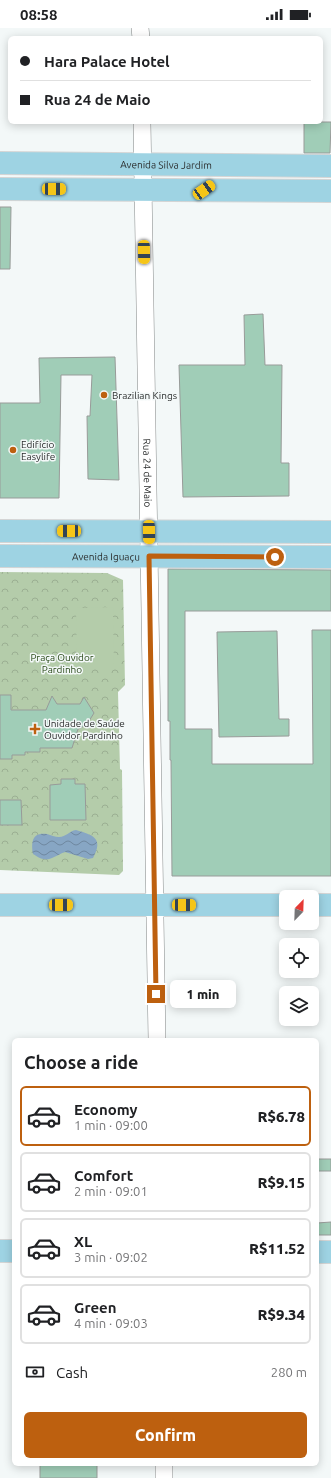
<!DOCTYPE html>
<meta charset="utf-8">
<style>
:root{--surface:#fff;--page:#f6f6f6;--text:#202124;--muted:#757577;--line:#e0e0e0;--accent:#bd600f}
body{margin:0;font-family:Ubuntu,sans-serif;background:var(--page);color:var(--text);height:100vh;display:flex;flex-direction:column;font-size:15px;white-space:nowrap}
*{box-sizing:border-box;margin:0}
p{font-size:13px;color:var(--muted)}
.icon{flex:none;width:22px;height:22px;fill:none;stroke:currentColor;stroke-width:2;stroke-linecap:round;stroke-linejoin:round}
.map{position:relative;flex:1;overflow:hidden}
.sheet{position:absolute;left:12px;top:1010px;width:307px;height:428px;display:flex;flex-direction:column;background:var(--surface);border-radius:6px;box-shadow:0 2px 10px #0003}
.sheet>*{flex:none}
.top-card{position:absolute;left:8px;top:8px;width:315px;height:88px;border-radius:6px;box-shadow:0 2px 10px #0003;display:grid;align-content:center;height:88px;padding:0 12px;background:var(--surface)}
.needle{width:26px;rotate:23deg}
.controls{position:absolute;left:279px;top:862px;display:grid;gap:8px}
.controls a{display:grid;place-items:center;width:40px;height:40px;border-radius:6px;background:var(--surface);box-shadow:0 2px 10px #0003;font-size:20px}
.end{position:absolute;width:18px;height:18px;margin:-9px;border:5px solid #bd600f;background:#fff;box-shadow:0 0 0 2px #fff}
.from{border-radius:50%}
.bubble{position:absolute;height:28px;border-radius:6px;background:var(--surface);box-shadow:0 2px 10px #0003;font-size:13px;font-weight:800;line-height:28px;text-align:center}
.car{position:absolute;width:12px;height:24px;margin:-12px -6px;border-radius:5px;box-shadow:0 0 3px 1px #0007;background:linear-gradient(#f5c518 24%,#345 0 40%,#f5c518 0 76%,#345 0 86%,#f5c518 0)}
.top-card b{display:flex;align-items:center;gap:14px;height:38px;font-size:15px}
.top-card b+b{border-top:1px solid var(--line)}
.top-card i{width:10px;height:10px;background:var(--text)}
ul{padding:0;list-style:none}
li{display:flex;align-items:center;gap:12px;height:60px;margin:0 8px 6px;padding:0 4px;border:2px solid var(--line);border-radius:6px}
li div{flex:1}
li b{display:block;font-size:15px}
li em{font-style:normal;font-weight:800}
li.active{border-color:var(--accent)}
li>.icon{width:36px;height:36px;stroke-width:1.5}
h2{padding:0 12px;font-size:18px;line-height:48px}
.pay{display:flex;align-items:center;gap:10px;height:44px;padding:0 12px;font-size:15px}
.pay p{margin-inline-start:auto}
.button{display:flex;gap:8px;margin-top:auto;padding:8px 12px}
.button a{flex:1;height:46px;border-radius:6px;background:var(--accent);color:#fff;font-size:16px;font-weight:800;line-height:46px;text-align:center}
.status{display:flex;justify-content:space-between;align-items:center;height:28px;padding:0 20px;background:var(--surface);direction:ltr}
.status svg{height:11px;fill:currentColor}
.map>svg:first-child{display:block}
.park{fill:url(#park-crowns)}
.pitch{fill:#b4ccaa}
.water{fill:url(#water-waves)}
.building{fill:#a0cdb7;stroke:#989b99}
.lines{fill:none;stroke-linecap:round;stroke-linejoin:round}
.minor-casing{stroke:#858989;stroke-width:18}
.major-casing{stroke:#d4d5d5;stroke-width:24}
.minor{stroke:#fff;stroke-width:17}
.major{stroke:#9ed3e3;stroke-width:22}
.route{stroke:#bd600f;stroke-width:5}
.poi-dot{fill:#bd600f;stroke:#f3f8f8;stroke-width:1.5}
.labels{text-anchor:middle;dominant-baseline:central;stroke-width:3;stroke-linejoin:round;paint-order:stroke}
.street-label{font-size:10px;fill:#292b2b;stroke:#f3f8f8}
.poi-label{font-size:10px;fill:#292b2b;stroke:#f3f8f8;text-anchor:start}
.park-label{font-size:10px;fill:#264715;stroke:#f3f8f8}
</style>
<div class="status"><b>08:58</b><svg viewBox="0 0 49 12"><path d="M0 12V9h3v3zM5 12V6h3v6zM10 12V3h3v9zM15 12V0h3v12zM26 1h20v11H26zM47 4h2v5h-2z"/></svg></div>
<div class="map">
<svg width="331" height="1450" viewBox="0 0 331 1450">
<defs>
<pattern id="park-crowns" width="20" height="18" patternUnits="userSpaceOnUse"><rect width="20" height="18" fill="#b4ccaa"/><path d="M2 6a3 3 0 1 1 6 0M12 15a3 3 0 1 1 6 0" fill="none" stroke="#9baf92"/></pattern>
<pattern id="water-waves" width="16" height="10" patternUnits="userSpaceOnUse"><rect width="16" height="10" fill="#87a6c4"/><path d="M0 5q4-4 8 0t8 0" fill="none" stroke="#6e879f"/></pattern>
</defs>
<rect width="100%" height="100%" fill="#f3f8f8"/>
<path class="park" d="M0 544 107 545 123 552 125 657 118 664 120 741 122 742 123 843 119 847 0 842Z"/>
<path class="pitch" d="M113 579 114 641H77L76 580Z"/>
<path class="water" d="M76 802C93 807 104 810 93 830L88 831 65 824C50 830 48 836 33 826 31 814 32 804 47 806 51 807 55 809 59 809 66 809 69 803 76 802Z"/>
<path class="building" d="M304 94H331L330 125H304Z
M0 179H11L10 241H0Z
M263 286 265 337H282L281 435H289V468L183 469 179 337H245L244 287Z
M115 329 119 452 88 451 87 388H90L92 347H61L59 470H0V375H40L39 330Z
M168 541 331 542V583H185V701H212V736H313L312 602H331V848H172L171 732H170V693H168Z
M277 603 279 691H289V708L219 709 217 604Z
M0 667H11V682H46L52 668 57 676H80L84 669 94 685 89 693V696L78 701 72 720H40V724H25V727H12V731H0Z
M61 751H75V756H85L86 792H50V757L61 756Z
M0 772H21L22 797H0Z
M317 1131H331V1143H317Z
M331 1194V1207H317V1195Z
M40 1436H97V1450H40Z"/>
<g class="lines">
<g class="minor-casing">
<g id="minor">
<path d="M140 0 141 10"/>
<path id="s1" d="M142 94 157 1012"/>
<path d="M164 1436V1450"/>
</g>
</g>
<g class="major-casing">
<g id="major">
<path id="s2" d="M0 135 331 138"/>
<path d="M0 161 331 163"/>
<path d="M0 503 331 504"/>
<path id="s3" d="M0 528 331 529"/>
<path d="M0 877H286"/>
<path d="M312 877H331"/>
<path d="M0 1223H14"/>
<path d="M317 1224H331"/>
</g>
</g>
<use href="#minor" class="minor"/>
<use href="#major" class="major"/>
</g>
<g class="lines">
<path class="route" d="M156 966 149 528 275 529"/>
</g>
<g class="poi-dot">
<circle cx="104" cy="367" r="4"/>
<circle cx="13" cy="422" r="4"/>
<path d="M33 695h4v4h4v4h-4v4h-4v-4h-4v-4h4z"/>
</g>
<g class="labels">
<g class="street-label">
<text stroke="none"><textPath href="#s2" startOffset="166">Avenida Silva Jardim</textPath></text>
<text stroke="none"><textPath href="#s1" startOffset="351">Rua 24 de Maio</textPath></text>
<text stroke="none"><textPath href="#s3" startOffset="106">Avenida Iguaçu</textPath></text>
</g>
<g class="poi-label">
<text x="112" y="367">Brazilian Kings</text>
<text x="21" y="416">Edifício<tspan x="21" dy="12">Easylife</tspan></text>
<text x="44" y="695">Unidade de Saúde<tspan x="44" dy="12">Ouvidor Pardinho</tspan></text>
</g>
<g class="park-label">
<text x="62" y="629">Praça Ouvidor<tspan x="62" dy="12">Pardinho</tspan></text>
</g>
</g>
</svg>
<div class="controls">
<a><svg class="needle" viewBox="-14 -14 28 28"><path d="M0-13l5 13h-10z" fill="#e53935"/><path d="M0 13l5-13h-10z" fill="#757577"/></svg></a>
<a><svg class="icon" aria-label="locate" viewBox="0 0 24 24"><circle cx="12" cy="12" r="6"/><path d="M12 2v4M12 18v4M2 12h4M18 12h4"/></svg></a>
<a><svg class="icon" aria-label="layers" viewBox="0 0 24 24"><path d="M12 4l9 5-9 5-9-5zM3 14l9 5 9-5"/></svg></a>
</div>
<i class="end from" style="left:275px;top:529px"></i>
<i class="end" style="left:156px;top:966px"></i>
<div class="bubble" style="left:170px;top:952px;width:66px">1 min</div>
<i class="car" style="left:54px;top:161px;rotate:90deg"></i>
<i class="car" style="left:204px;top:162px;rotate:56deg"></i>
<i class="car" style="left:144px;top:224px;rotate:179deg"></i>
<i class="car" style="left:69px;top:503px;rotate:270deg"></i>
<i class="car" style="left:149px;top:504px;rotate:179deg"></i>
<i class="car" style="left:61px;top:877px;rotate:90deg"></i>
<i class="car" style="left:184px;top:877px;rotate:90deg"></i>
<div class="top-card">
<b><i class="from"></i>Hara Palace Hotel</b>
<b><i></i>Rua 24 de Maio</b>
</div>
<section class="sheet">
<h2>Choose a ride</h2>
<ul>
<li class="active"><svg class="icon" aria-label="car" viewBox="0 0 24 24"><path d="M5 17H2v-5l4-1 3-4h7l3 4 3 1v5h-3M9 17h6M6 11h13"/><circle cx="7" cy="17" r="2"/><circle cx="17" cy="17" r="2"/></svg><div><b>Economy</b><p>1 min · 09:00</p></div><em>R$6.78</em></li>
<li><svg class="icon" aria-label="car" viewBox="0 0 24 24"><path d="M5 17H2v-5l4-1 3-4h7l3 4 3 1v5h-3M9 17h6M6 11h13"/><circle cx="7" cy="17" r="2"/><circle cx="17" cy="17" r="2"/></svg><div><b>Comfort</b><p>2 min · 09:01</p></div><em>R$9.15</em></li>
<li><svg class="icon" aria-label="car" viewBox="0 0 24 24"><path d="M5 17H2v-5l4-1 3-4h7l3 4 3 1v5h-3M9 17h6M6 11h13"/><circle cx="7" cy="17" r="2"/><circle cx="17" cy="17" r="2"/></svg><div><b>XL</b><p>3 min · 09:02</p></div><em>R$11.52</em></li>
<li><svg class="icon" aria-label="car" viewBox="0 0 24 24"><path d="M5 17H2v-5l4-1 3-4h7l3 4 3 1v5h-3M9 17h6M6 11h13"/><circle cx="7" cy="17" r="2"/><circle cx="17" cy="17" r="2"/></svg><div><b>Green</b><p>4 min · 09:03</p></div><em>R$9.34</em></li>
</ul>
<div class="pay"><svg class="icon" aria-label="cash" viewBox="0 0 24 24"><path d="M3 7h18v10H3z"/><circle cx="12" cy="12" r="2"/></svg>Cash<p>280 m</p></div>
<div class="button"><a>Confirm</a></div>
</section>
</div>
